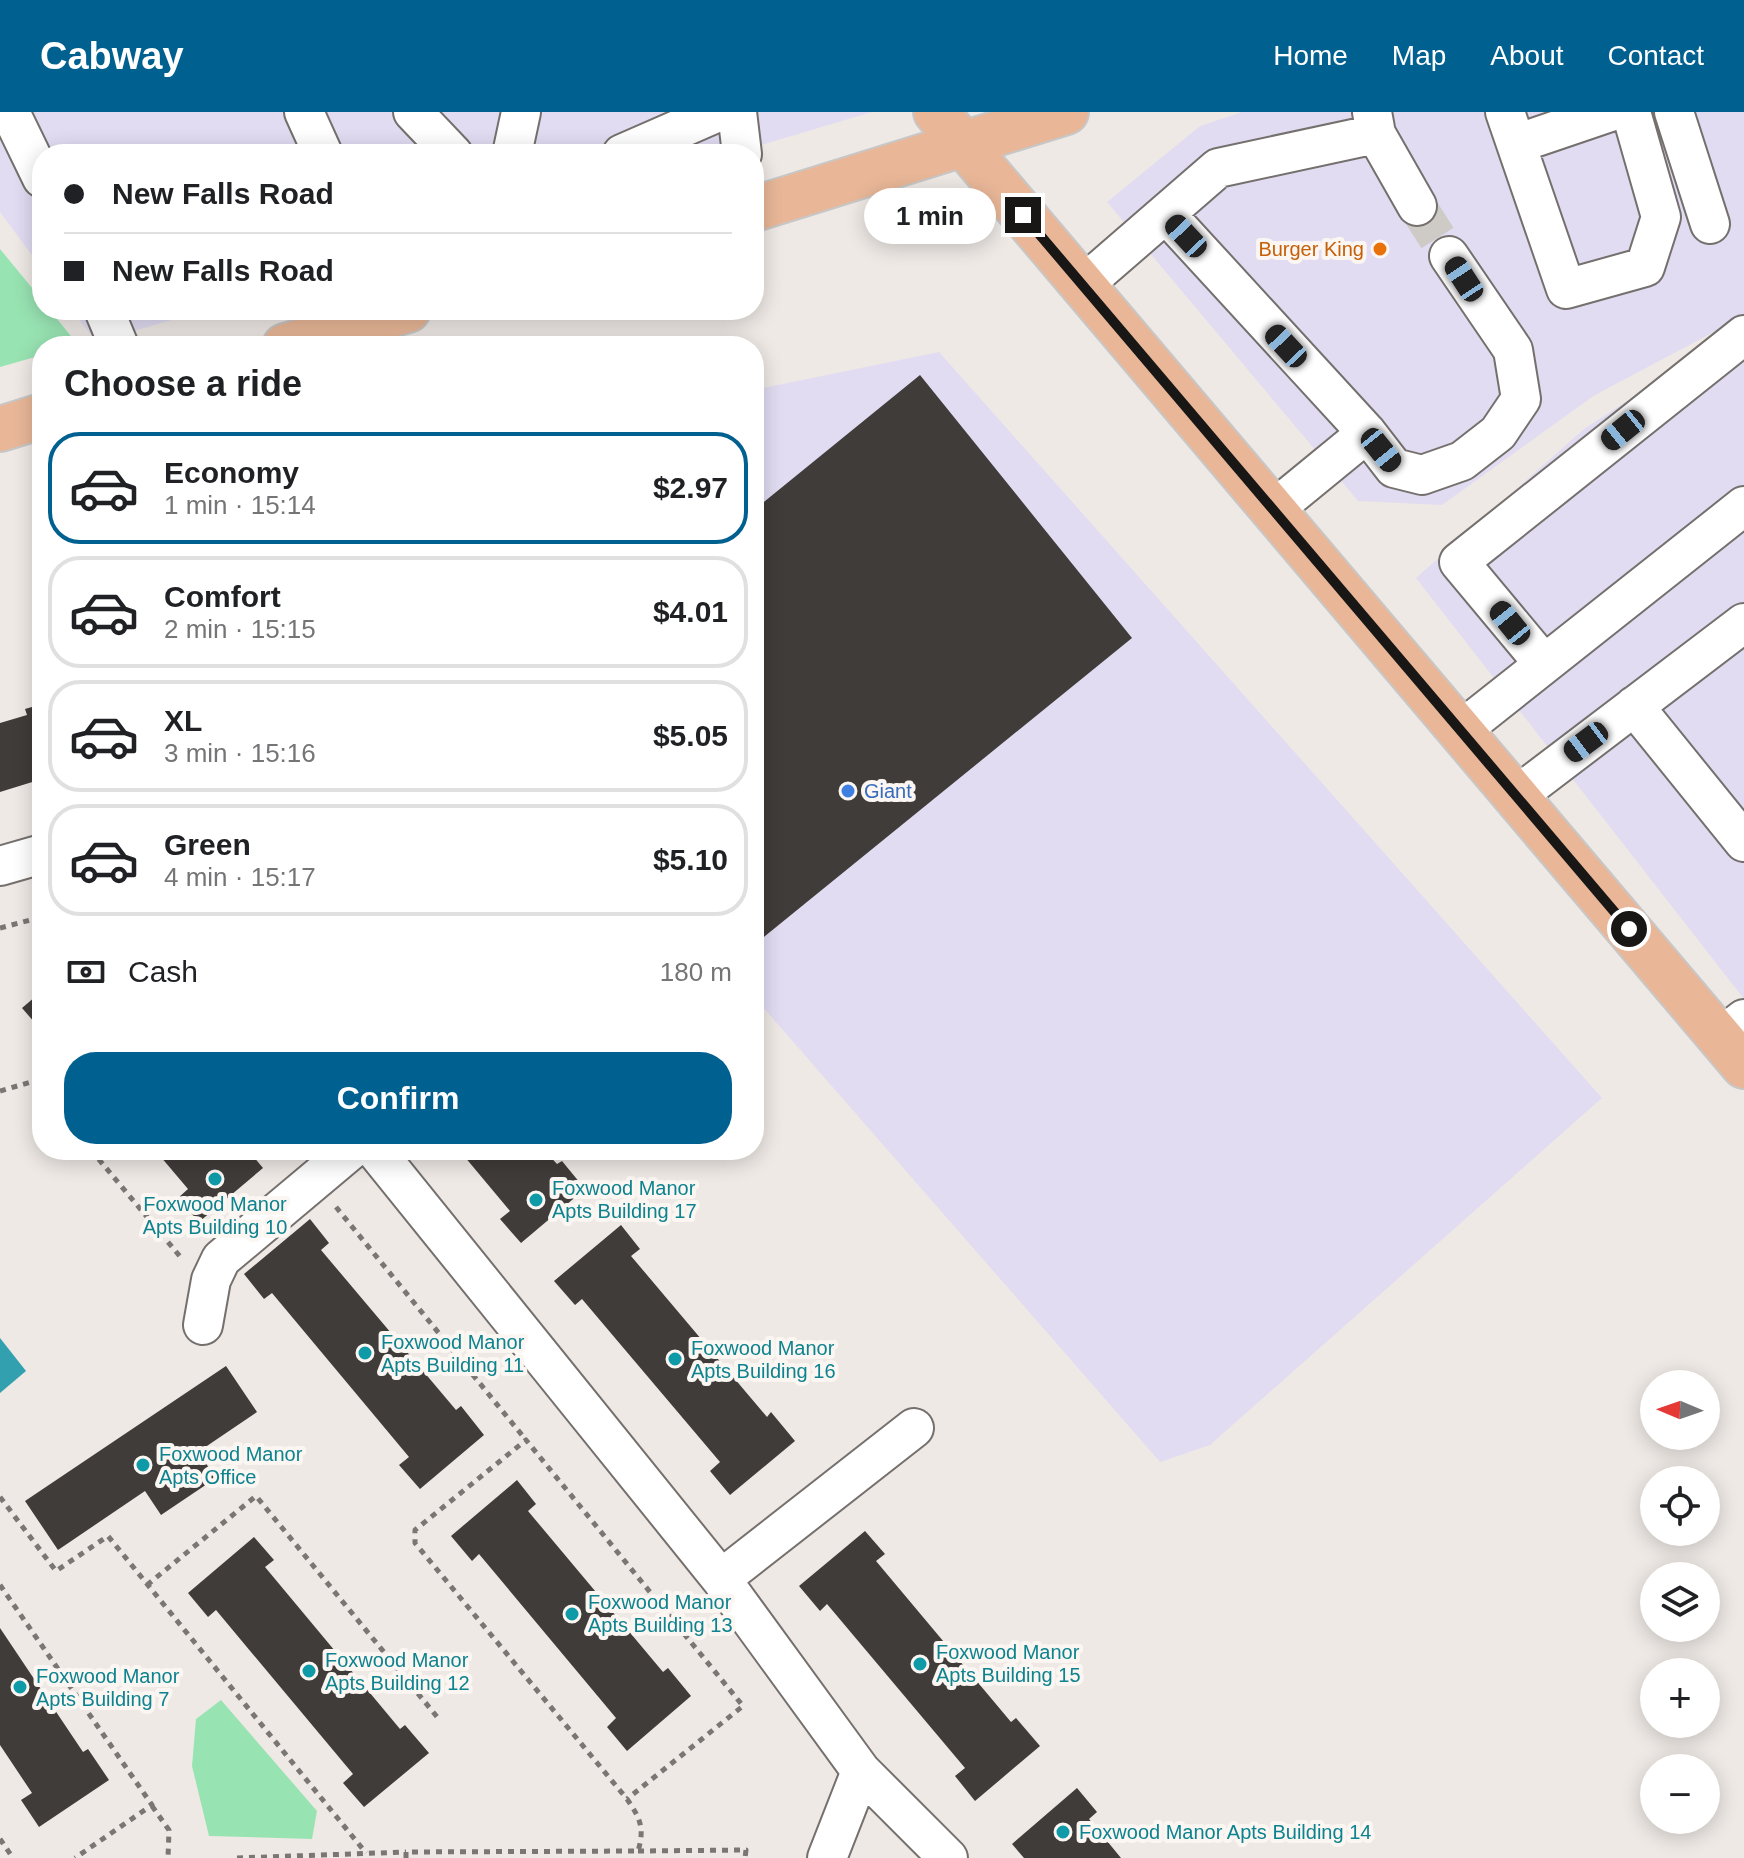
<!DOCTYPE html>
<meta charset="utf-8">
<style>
:root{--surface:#fff;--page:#f2f2f2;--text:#202124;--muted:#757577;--line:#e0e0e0;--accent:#006090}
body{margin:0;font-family:Arial,sans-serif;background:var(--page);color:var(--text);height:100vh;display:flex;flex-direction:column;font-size:30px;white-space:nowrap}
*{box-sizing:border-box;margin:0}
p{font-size:26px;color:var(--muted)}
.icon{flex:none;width:44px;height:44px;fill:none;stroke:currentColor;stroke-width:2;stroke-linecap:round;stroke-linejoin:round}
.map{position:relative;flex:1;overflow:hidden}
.side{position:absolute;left:32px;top:224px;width:732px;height:824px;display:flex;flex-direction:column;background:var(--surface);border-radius:32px;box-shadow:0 4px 20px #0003}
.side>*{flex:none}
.hud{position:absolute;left:32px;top:32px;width:732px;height:176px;border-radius:32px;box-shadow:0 4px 20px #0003;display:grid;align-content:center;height:176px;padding:0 32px;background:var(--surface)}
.needle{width:52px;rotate:272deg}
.tools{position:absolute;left:1640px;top:1258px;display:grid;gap:16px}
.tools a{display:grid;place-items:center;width:80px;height:80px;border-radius:50%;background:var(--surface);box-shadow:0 4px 20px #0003;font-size:40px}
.end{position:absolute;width:36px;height:36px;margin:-18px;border:10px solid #191716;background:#fff;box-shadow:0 0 0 4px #fff}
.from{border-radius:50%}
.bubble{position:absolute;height:56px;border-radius:28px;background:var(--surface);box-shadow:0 4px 20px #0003;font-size:26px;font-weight:700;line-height:56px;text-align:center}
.car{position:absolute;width:24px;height:48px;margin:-24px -12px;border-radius:10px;box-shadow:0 0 6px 2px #0007;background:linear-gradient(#222 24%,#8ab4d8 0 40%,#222 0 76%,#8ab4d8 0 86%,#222 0)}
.hud b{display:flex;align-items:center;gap:28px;height:76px;font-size:30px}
.hud b+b{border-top:2px solid var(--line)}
.hud i{width:20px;height:20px;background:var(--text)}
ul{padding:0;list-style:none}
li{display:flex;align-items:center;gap:24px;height:112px;margin:0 16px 12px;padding:0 16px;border:4px solid var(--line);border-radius:32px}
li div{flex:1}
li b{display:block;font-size:30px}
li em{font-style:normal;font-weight:700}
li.active{border-color:var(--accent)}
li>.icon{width:72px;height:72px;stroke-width:1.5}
h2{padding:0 32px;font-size:36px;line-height:96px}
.pay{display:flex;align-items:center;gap:20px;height:88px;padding:0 32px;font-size:30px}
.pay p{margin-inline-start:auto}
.cta{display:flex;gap:16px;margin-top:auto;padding:16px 32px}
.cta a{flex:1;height:92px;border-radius:32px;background:var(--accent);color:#fff;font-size:32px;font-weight:700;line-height:92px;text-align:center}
header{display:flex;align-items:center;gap:48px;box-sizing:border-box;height:112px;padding:0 40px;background:var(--accent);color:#fff}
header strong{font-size:38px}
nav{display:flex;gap:44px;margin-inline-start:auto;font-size:28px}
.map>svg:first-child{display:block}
.commercial{fill:#e1dcf2}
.green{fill:#98e3b2}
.water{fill:#33a0b0}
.building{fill:#403c3a}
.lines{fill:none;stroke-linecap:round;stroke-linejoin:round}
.minor-tunnel{stroke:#cecac6;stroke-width:38;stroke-dasharray:38 19;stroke-linecap:butt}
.minor-casing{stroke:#75706d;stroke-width:42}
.major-casing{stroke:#c8c7c7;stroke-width:48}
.path{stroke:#797674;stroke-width:5;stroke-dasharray:6 6;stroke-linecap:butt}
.minor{stroke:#fff;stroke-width:38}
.major{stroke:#e9b798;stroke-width:44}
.route{stroke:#191716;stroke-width:10}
.food-dot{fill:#e8710a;stroke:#fbf6f2;stroke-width:3}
.shop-dot{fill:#3f7fe0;stroke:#fbf6f2;stroke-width:3}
.culture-dot{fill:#0f9aa8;stroke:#fbf6f2;stroke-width:3}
.labels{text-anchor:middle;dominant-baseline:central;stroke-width:8;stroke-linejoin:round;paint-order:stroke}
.food-label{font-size:20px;fill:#c56008;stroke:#fbf6f2;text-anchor:end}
.shop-label{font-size:20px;fill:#366cbe;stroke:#fbf6f2;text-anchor:start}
.culture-label{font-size:20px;fill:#0d838f;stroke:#fbf6f2;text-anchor:start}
</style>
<header>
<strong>Cabway</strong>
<nav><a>Home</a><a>Map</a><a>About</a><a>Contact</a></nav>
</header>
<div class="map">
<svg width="1744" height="1746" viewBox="0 0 1744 1746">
<rect width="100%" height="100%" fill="#eee9e5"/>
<path class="commercial" d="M0 0H872L731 42H42V157L0 100Z
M1242 0H1744V204L1595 283 1442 393 1358 389 1107 90 1200 14Z
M72 198H206L96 230Z
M1744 217V887L1416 466 1584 317 1722 227Z
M939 240 1602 986 1210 1333 1160 1350 754 885V278Z"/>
<path class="green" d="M0 137 42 188V198H50L78 233 42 234V243L0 255Z
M221 1588 317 1699 312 1727 209 1724 192 1654 196 1607Z"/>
<path class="water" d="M0 1226 26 1259 0 1281Z"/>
<path class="building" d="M920 263 1132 526 754 833V398Z
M42 592V667L0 680V611L27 603 25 597Z
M42 879V919L22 896Z
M155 1038H248L263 1056 199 1110 178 1086 188 1077Z
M459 1038H544L557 1052 562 1049 585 1077 521 1131 500 1107 510 1099Z
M310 1107 329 1131 321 1138 456 1298 461 1294 484 1323 420 1377 399 1353 409 1345 272 1181 264 1187 244 1162Z
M621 1113 640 1137 631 1144 767 1305 771 1300 795 1329 730 1383 710 1359 720 1350 582 1187 575 1193 554 1169Z
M226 1254 257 1300 198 1340 216 1366 161 1403 145 1379 58 1438 25 1389Z
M517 1368 536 1392 528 1399 663 1560 668 1556 691 1584 627 1639 607 1615 616 1606 479 1442 472 1449 451 1424Z
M865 1419 885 1442 876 1449 1011 1610 1016 1606 1040 1634 975 1689 955 1664 965 1656 827 1492 820 1499 799 1474Z
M254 1425 274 1448 265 1455 400 1617 405 1613 429 1641 364 1695 343 1671 353 1662 216 1498 208 1505 188 1481Z
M0 1516 83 1640 88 1637 109 1668 39 1715 21 1688 32 1681 0 1633Z
M1077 1676 1097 1700 1089 1707 1121 1746H1024L1012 1732Z"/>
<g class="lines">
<path class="minor-tunnel" d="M1417 94 1449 144"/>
<g class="minor-casing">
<path id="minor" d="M10 0 42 66
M304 0 323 42
M413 0 453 42
M737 0 742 42
M1505 0 1566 177 1645 155 1661 105 1631 0
M1674 0 1710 112
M1376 22 1417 94
M1516 32 1610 0
M512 42 521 0
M622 42 718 0
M1166 102 1367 321 1273 398
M1082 174 1218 56 1376 22 1372 0
M104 198 119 234
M1367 321 1394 356 1422 363 1462 349 1498 321 1521 287 1513 238 1449 144
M1544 552 1459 450 1744 223
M1634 594 1744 730
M1460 619 1744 394
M1515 685 1744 511
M0 754 42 742
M1721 925 1744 907
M375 1038 721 1467 861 1659 948 1746
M203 1213 211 1168 221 1147 351 1038
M721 1467 914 1316
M827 1746 861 1659"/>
</g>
<g class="major-casing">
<path id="major" d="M936 0 1744 954
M754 97 1066 0
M285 234 408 198
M0 317 42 304"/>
</g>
<path class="path" d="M0 816 42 805
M0 979 31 970 42 977
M91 1038 183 1148
M336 1095 526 1328
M0 1385 56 1459 108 1424 366 1741
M0 1473 152 1693 75 1746
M147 1473 256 1384 438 1606
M152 1694 169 1718 168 1746
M0 1727 13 1746
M638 1739 746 1738 745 1746
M237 1746 406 1740
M406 1746V1740L638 1739C645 1716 640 1706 627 1687L415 1431V1418L526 1328 743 1594 627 1687"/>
<use href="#minor" class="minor"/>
<use href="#major" class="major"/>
</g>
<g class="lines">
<path class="route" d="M1023 103 1629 817"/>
</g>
<circle class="food-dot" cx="1380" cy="137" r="8"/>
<circle class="shop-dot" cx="848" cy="679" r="8"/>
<g class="culture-dot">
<circle cx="215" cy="1067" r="8"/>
<circle cx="536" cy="1088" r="8"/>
<circle cx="365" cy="1241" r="8"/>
<circle cx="675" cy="1247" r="8"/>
<circle cx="143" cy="1353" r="8"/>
<circle cx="572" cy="1502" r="8"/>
<circle cx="920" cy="1552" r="8"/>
<circle cx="309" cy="1559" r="8"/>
<circle cx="20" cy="1575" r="8"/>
<circle cx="1063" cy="1720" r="8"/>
</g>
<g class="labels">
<g class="food-label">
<text x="1364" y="137">Burger King</text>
</g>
<g class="shop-label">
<text x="864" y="679">Giant</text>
</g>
<g class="culture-label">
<text x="552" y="1076">Foxwood Manor<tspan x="552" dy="23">Apts Building 17</tspan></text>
<text x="215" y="1092" text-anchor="middle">Foxwood Manor<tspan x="215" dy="23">Apts Building 10</tspan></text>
<text x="381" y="1230">Foxwood Manor<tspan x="381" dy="23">Apts Building 11</tspan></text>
<text x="691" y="1236">Foxwood Manor<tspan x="691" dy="23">Apts Building 16</tspan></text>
<text x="159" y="1342">Foxwood Manor<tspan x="159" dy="23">Apts Office</tspan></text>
<text x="588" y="1490">Foxwood Manor<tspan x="588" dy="23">Apts Building 13</tspan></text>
<text x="936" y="1540">Foxwood Manor<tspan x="936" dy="23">Apts Building 15</tspan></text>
<text x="325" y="1548">Foxwood Manor<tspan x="325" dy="23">Apts Building 12</tspan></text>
<text x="36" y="1564">Foxwood Manor<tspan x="36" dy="23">Apts Building 7</tspan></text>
<text x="1079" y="1720">Foxwood Manor Apts Building 14</text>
</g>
</g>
</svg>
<div class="tools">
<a><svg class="needle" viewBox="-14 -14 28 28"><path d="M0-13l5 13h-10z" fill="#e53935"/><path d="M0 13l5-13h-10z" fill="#757577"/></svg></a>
<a><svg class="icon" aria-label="locate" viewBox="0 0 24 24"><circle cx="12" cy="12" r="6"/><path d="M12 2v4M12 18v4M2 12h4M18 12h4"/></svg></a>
<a><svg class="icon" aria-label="layers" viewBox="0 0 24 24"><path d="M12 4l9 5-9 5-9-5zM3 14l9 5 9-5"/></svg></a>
<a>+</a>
<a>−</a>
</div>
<i class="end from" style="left:1629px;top:817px"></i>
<i class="end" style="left:1023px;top:103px"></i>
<div class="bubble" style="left:864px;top:76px;width:132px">1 min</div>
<i class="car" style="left:1186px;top:124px;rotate:317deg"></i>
<i class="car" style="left:1464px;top:167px;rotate:327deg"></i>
<i class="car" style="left:1286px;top:234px;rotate:317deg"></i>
<i class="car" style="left:1623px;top:318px;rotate:231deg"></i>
<i class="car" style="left:1381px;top:338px;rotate:141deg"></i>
<i class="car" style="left:1510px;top:511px;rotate:321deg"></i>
<i class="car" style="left:1586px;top:630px;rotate:233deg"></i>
<div class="hud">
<b><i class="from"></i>New Falls Road</b>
<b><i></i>New Falls Road</b>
</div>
<section class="side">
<h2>Choose a ride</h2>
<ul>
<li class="active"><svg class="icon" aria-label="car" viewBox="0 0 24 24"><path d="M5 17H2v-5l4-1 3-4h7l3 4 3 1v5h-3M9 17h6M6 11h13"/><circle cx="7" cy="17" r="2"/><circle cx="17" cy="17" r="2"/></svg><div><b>Economy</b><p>1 min · 15:14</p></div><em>$2.97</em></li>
<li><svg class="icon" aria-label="car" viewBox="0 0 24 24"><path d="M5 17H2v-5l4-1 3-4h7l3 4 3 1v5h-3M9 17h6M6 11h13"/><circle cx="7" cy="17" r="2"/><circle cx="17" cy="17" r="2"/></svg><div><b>Comfort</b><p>2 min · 15:15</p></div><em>$4.01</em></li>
<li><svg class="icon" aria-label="car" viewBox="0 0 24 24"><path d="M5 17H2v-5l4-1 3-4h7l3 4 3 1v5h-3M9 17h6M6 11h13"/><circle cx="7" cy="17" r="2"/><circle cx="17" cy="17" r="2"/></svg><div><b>XL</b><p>3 min · 15:16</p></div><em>$5.05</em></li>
<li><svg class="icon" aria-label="car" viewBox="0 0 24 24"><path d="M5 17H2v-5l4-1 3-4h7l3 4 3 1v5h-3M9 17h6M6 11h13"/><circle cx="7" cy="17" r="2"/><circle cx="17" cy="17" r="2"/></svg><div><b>Green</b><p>4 min · 15:17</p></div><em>$5.10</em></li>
</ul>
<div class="pay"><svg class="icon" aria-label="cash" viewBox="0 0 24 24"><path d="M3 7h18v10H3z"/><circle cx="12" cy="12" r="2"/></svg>Cash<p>180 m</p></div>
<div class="cta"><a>Confirm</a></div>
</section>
</div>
